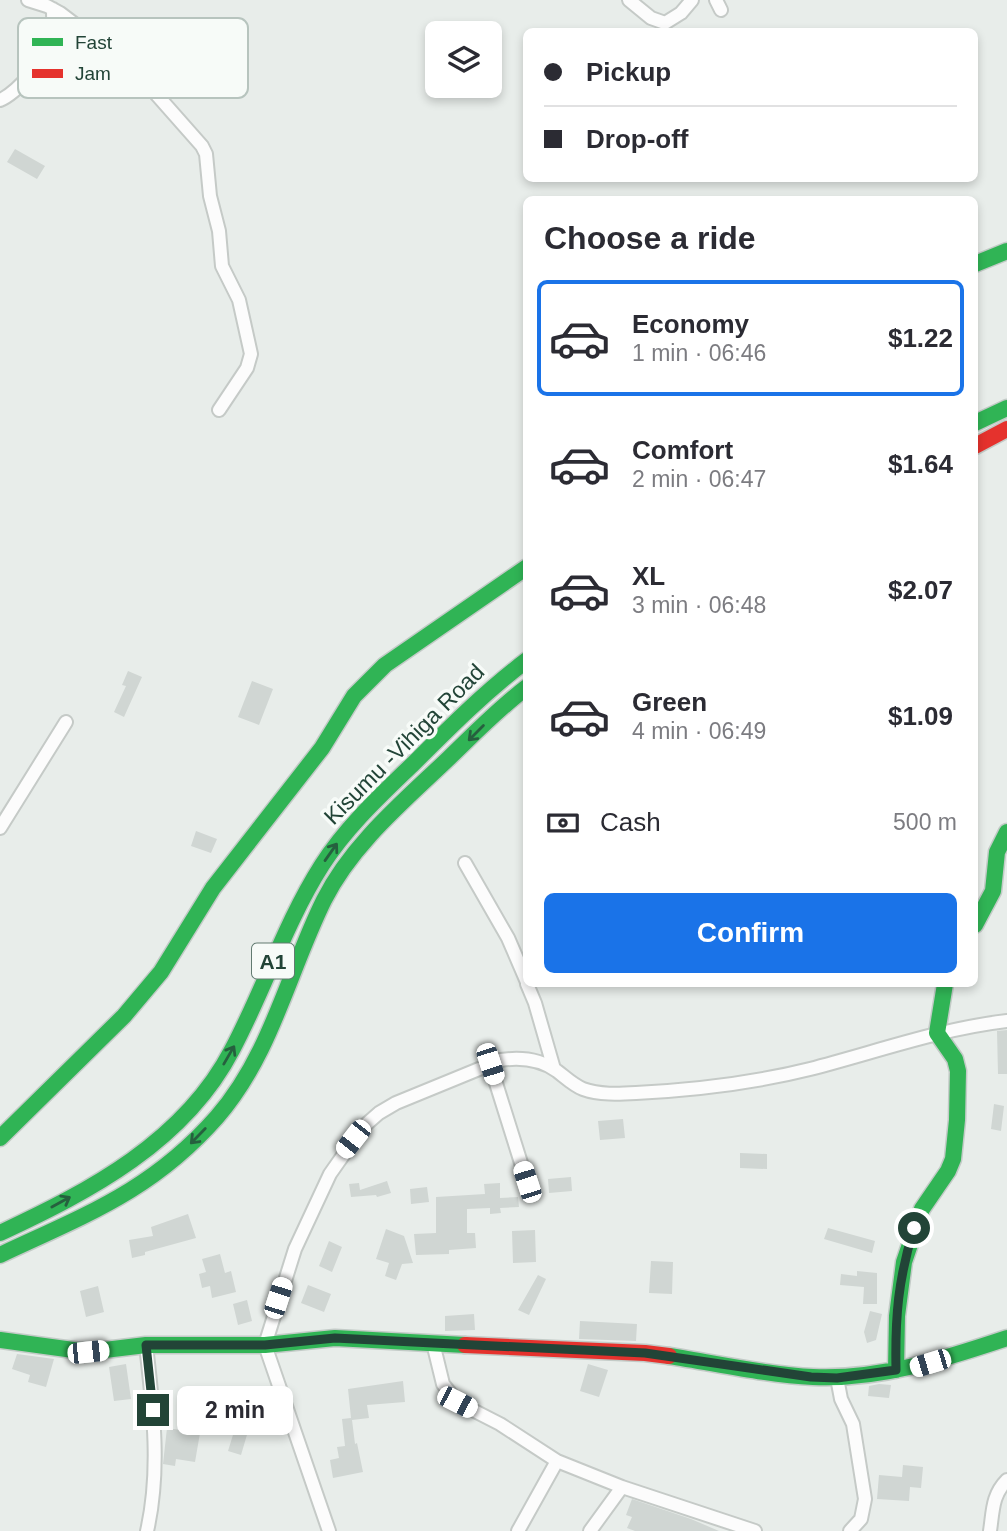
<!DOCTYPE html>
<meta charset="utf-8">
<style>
:root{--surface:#fff;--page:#f2f2f3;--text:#2b2b33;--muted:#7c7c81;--line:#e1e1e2;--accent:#1a73e8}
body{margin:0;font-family:Helvetica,sans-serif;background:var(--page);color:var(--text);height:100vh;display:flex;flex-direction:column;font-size:26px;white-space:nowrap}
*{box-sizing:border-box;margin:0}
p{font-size:23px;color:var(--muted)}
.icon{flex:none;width:38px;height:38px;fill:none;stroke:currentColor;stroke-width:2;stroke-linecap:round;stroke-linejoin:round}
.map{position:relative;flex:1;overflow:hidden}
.side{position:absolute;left:523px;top:196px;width:455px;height:791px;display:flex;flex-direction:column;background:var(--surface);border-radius:10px;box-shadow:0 4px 10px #0003}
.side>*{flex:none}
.guide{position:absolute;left:523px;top:28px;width:455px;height:154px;border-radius:10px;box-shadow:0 4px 10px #0003;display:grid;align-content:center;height:154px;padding:0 21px;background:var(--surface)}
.fabs{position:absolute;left:425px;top:21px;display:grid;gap:14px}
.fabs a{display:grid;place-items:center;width:77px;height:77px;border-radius:10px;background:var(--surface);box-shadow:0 4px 10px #0003;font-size:35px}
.end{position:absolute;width:32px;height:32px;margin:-16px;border:9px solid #224437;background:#fff;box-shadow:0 0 0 4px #fff}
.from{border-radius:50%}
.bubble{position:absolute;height:49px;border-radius:10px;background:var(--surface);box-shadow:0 4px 10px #0003;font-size:23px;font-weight:700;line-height:49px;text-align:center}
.car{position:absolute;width:21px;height:42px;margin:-21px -10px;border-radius:9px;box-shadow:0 0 5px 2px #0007;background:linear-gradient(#fff 24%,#345 0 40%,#fff 0 76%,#345 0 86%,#fff 0)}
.guide b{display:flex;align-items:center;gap:24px;height:66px;font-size:26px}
.guide b+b{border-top:2px solid var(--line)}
.guide i{width:18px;height:18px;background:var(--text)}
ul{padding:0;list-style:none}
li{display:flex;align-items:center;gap:21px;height:116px;margin:0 14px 10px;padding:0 7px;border:4px solid transparent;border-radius:10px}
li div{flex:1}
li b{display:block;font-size:26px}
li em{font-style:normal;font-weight:700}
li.active{border-color:var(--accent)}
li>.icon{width:63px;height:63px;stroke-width:1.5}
h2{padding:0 21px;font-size:32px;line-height:84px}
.pay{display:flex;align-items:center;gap:18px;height:77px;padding:0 21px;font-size:26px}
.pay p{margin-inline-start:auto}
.primary-button{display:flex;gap:14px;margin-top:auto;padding:14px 21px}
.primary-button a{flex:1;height:80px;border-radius:10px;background:var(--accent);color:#fff;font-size:28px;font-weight:700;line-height:80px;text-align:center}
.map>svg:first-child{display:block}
.building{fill:#d0d6d3}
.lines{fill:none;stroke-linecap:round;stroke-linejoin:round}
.street-casing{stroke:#c5cac7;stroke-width:16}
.fast-casing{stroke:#c3cbc7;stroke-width:19}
.jam-casing{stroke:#c3cbc7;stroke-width:19}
.street{stroke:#fcfcfc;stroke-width:12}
.fast{stroke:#30b455;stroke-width:16}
.jam{stroke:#e5322d;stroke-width:16}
.oneway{stroke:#26603e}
.route{stroke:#224437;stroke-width:9}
.labels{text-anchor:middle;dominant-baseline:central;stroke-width:7;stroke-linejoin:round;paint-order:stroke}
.shield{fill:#f7fbf8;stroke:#627b71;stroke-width:2}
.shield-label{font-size:21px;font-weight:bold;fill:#224437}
.street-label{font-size:23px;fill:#224437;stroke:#f7fbf8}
.key{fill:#f7fbf8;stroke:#b7c4be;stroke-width:2}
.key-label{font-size:19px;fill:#224437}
</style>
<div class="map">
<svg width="1007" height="1531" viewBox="0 0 1007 1531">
<rect width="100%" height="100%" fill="#e8edea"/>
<path class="building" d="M15 149 45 166 37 179 7 162Z
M128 671 142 677 124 717 114 712 126 686 122 685Z
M252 681 273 689 259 725 238 717Z
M196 831 217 839 211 853 191 846Z
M1007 1030V1074H998L997 1031Z
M994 1104 1004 1106 1001 1131 991 1129Z
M623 1119 625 1138 600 1140 598 1121Z
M740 1153 767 1154V1169L740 1168Z
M571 1177 572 1191 549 1193 548 1179Z
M387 1181 391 1193 377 1197 376 1195 351 1197 349 1184 359 1183 360 1190Z
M500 1183V1198L518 1197 519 1207 500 1208 501 1213 490 1214V1208L467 1209V1233H475L476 1248 449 1250V1254L416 1255 414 1234 436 1233V1197L485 1194 484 1184Z
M427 1187 429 1202 411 1204 410 1189Z
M188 1214 196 1238 145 1252V1255L132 1258 129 1240 153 1236 151 1227Z
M828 1228 875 1241 872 1253 824 1239Z
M386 1229 404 1236 413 1263 402 1264 396 1280 385 1276 389 1263 376 1259Z
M535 1230 536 1262 513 1263 512 1231Z
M329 1241 342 1247 332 1272 319 1266Z
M220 1254 225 1273 231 1271 236 1292 212 1298 210 1286 202 1288 199 1274 206 1272 202 1259Z
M651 1261 673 1262 672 1294 649 1293Z
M857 1271 877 1273V1304H863L864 1287 840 1285 841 1274 857 1276Z
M538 1275 546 1279 529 1315 518 1310Z
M308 1285 331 1294 324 1312 301 1303Z
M98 1286 104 1312 86 1317 80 1291Z
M247 1300 252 1321 238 1325 233 1304Z
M870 1311 882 1314 876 1340 867 1343 864 1332Z
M474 1314 475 1330 445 1331V1316Z
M580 1321 637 1324 636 1341 579 1339Z
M17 1354 54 1359 46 1387 28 1382 30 1375 12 1369Z
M126 1364 131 1399 114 1401 109 1367Z
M588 1364 608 1370 599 1397 580 1391Z
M403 1381 405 1402 367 1405 369 1418 352 1420 355 1444 357 1443 363 1472 333 1478 330 1460 339 1458 337 1447 345 1446 342 1419 351 1418 348 1389Z
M879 1384 891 1385 889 1398 868 1396 869 1386Z
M257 1416 280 1418 279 1433 256 1431Z
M236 1425 249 1428 241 1455 228 1451Z
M167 1428 200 1433 195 1462 176 1459 175 1466 163 1464Z
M903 1465 923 1467 921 1488 910 1487 909 1501 877 1499 879 1475 902 1477Z
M632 1499 691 1519 719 1531H635L627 1528 632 1517 626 1515Z"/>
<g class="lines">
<g class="street-casing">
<path id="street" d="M28 0 47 6 60 13 134 69 202 146 206 154 210 196 219 231 222 266 239 300 251 354 247 368 219 410
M629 0 651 18 665 23 681 13 692 0
M716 0 721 10
M0 100C17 93 44 61 51 43 54 32 53 20 53 9
M0 828 66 722
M465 863 508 938 527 982
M527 984 535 1003 554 1069
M490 1064 527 1182
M433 1343 443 1384 457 1402 500 1424 557 1461 622 1487 755 1531
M146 1345C153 1407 161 1470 147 1531
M837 1378 841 1399 853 1424 865 1499 861 1519 850 1531
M329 1531 265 1345 295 1249 330 1174 363 1127 379 1113 396 1103 501 1060C521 1057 540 1059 557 1071 565 1077 573 1085 583 1089 599 1095 619 1094 636 1093 694 1090 754 1083 810 1069 876 1052 939 1029 1007 1021
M518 1531 557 1461
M590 1531 622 1487
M990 1531C993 1511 992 1495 1007 1480"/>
</g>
<g class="fast-casing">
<path id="fast" d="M975 264 1007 251
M975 423 1007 408
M975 925 993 891 997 852 1007 832
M0 1138 124 1016 161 972 213 888 322 748 354 696 385 665 527 567
M0 1233C90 1191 184 1142 232 1050 264 990 285 923 322 865 347 826 381 795 414 763 450 727 486 691 527 660
M0 1255C85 1215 152 1191 217 1117 271 1055 288 973 324 900 352 844 404 801 449 758 474 734 499 708 527 687
M0 1340 88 1352 146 1345H265L335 1338 465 1345
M669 1356C715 1363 767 1375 813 1377 880 1380 944 1359 1007 1338
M896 1370 897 1316 904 1262 922 1209 948 1171 953 1159 957 1120 958 1071 955 1059 937 1033 945 984"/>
</g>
<g class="jam-casing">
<path id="jam" d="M975 446 1007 429
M465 1345 645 1353 669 1356"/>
</g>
<use href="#street" class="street"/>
<use href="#fast" class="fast"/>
<use href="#jam" class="jam"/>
</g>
<defs><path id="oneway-shaft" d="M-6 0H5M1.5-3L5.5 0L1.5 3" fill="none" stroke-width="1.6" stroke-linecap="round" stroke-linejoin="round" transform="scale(1.75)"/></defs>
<g class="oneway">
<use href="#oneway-shaft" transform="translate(476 733) rotate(135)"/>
<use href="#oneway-shaft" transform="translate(331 852) rotate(-55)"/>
<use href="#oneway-shaft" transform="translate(229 1055) rotate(-60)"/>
<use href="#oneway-shaft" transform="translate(198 1136) rotate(134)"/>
<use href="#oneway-shaft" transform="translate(61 1202) rotate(-29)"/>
</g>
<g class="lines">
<path class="route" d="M153 1410 146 1345H265L335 1338 433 1343 645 1353 811 1377 837 1378 896 1370C895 1317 898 1280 914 1228"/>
</g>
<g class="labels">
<rect class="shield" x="252" y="943.5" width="42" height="35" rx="5"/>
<g class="shield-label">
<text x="273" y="961">A1</text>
</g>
<g class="street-label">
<text transform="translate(404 744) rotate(-45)">Kisumu -Vihiga Road</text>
</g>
</g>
<rect x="18" y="18" width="230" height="80" rx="10" class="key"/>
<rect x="32" y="38" width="31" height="8" fill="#30b455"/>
<rect x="32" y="69" width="31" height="9" fill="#e5322d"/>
<g class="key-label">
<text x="75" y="49">Fast</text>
<text x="75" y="80">Jam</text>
</g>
</svg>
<div class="fabs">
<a><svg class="icon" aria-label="layers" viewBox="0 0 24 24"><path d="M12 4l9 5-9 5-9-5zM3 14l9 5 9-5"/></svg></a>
</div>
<i class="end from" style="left:914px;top:1228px"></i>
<i class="end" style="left:153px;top:1410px"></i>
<div class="bubble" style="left:177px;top:1386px;width:116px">2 min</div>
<i class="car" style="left:490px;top:1064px;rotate:162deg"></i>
<i class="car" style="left:353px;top:1139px;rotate:218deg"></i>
<i class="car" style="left:527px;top:1182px;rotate:342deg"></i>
<i class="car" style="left:278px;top:1298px;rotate:18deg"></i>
<i class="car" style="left:88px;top:1352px;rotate:84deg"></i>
<i class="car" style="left:930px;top:1363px;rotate:253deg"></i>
<i class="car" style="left:457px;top:1402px;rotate:117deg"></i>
<div class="guide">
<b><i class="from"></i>Pickup</b>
<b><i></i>Drop-off</b>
</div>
<section class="side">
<h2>Choose a ride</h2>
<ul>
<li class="active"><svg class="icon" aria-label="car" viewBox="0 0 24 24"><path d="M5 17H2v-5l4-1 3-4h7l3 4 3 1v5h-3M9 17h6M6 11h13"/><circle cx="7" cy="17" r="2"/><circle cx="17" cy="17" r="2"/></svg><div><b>Economy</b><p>1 min · 06:46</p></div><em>$1.22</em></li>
<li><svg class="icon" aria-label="car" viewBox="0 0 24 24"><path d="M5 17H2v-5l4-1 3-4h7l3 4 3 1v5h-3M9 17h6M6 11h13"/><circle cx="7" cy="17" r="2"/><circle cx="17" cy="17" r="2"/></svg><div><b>Comfort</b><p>2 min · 06:47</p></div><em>$1.64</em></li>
<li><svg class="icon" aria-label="car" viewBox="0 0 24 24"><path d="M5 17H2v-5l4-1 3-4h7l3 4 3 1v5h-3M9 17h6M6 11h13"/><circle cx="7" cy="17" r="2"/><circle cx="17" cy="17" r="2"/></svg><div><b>XL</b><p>3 min · 06:48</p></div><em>$2.07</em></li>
<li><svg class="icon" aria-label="car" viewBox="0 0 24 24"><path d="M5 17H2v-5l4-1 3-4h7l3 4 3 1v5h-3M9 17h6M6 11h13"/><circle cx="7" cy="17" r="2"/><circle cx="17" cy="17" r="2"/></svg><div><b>Green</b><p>4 min · 06:49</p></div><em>$1.09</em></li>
</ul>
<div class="pay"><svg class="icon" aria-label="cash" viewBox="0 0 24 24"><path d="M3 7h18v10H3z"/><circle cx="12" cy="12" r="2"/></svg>Cash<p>500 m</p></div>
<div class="primary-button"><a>Confirm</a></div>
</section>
</div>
